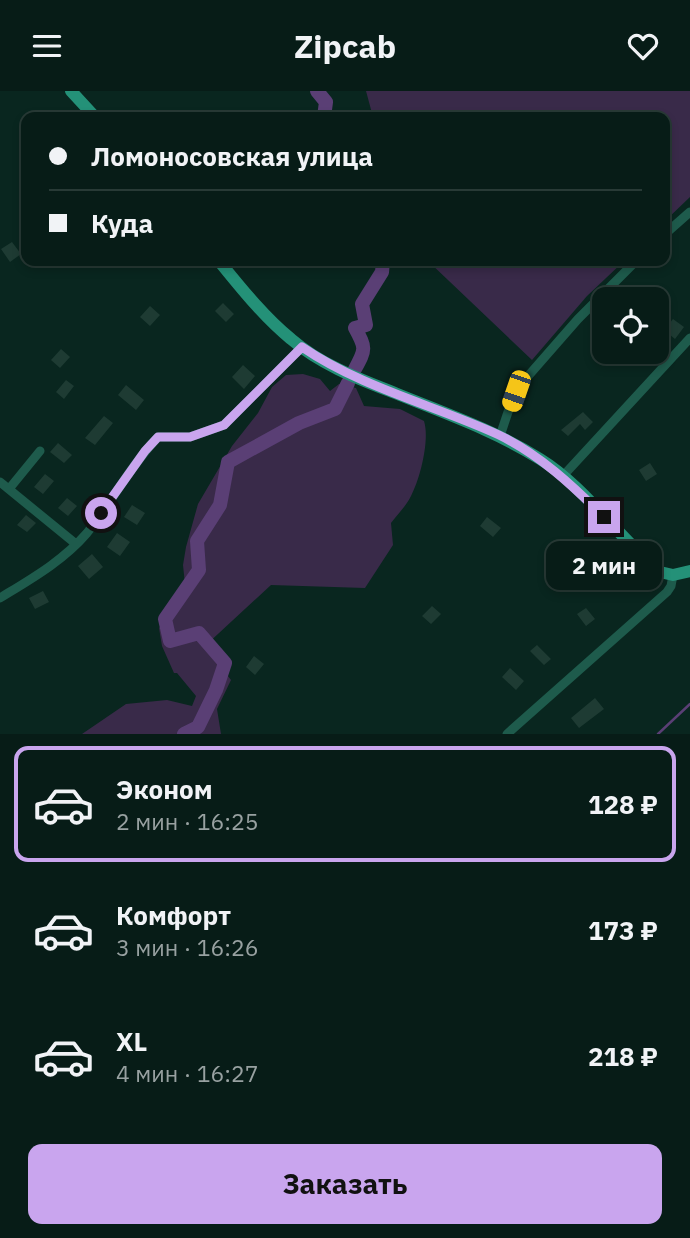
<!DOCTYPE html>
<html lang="ru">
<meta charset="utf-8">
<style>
:root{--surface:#071c17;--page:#152924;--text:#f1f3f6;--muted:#98a1a1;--line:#283a36;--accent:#c9a5ee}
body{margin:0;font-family:"IBM Plex Sans",sans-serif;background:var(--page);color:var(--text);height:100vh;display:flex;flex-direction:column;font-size:26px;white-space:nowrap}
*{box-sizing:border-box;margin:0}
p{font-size:23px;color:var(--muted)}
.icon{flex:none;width:38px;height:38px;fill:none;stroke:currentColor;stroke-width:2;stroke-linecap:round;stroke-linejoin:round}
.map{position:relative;height:643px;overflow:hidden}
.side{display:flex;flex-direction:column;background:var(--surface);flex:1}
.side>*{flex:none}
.top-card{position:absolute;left:21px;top:21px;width:649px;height:154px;border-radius:14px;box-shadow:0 4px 10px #0003,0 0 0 2px var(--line);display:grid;align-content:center;height:154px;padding:0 28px;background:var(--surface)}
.fabs{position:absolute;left:592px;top:196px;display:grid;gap:14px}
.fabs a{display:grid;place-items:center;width:77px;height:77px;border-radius:14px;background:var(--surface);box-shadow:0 4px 10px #0003,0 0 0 2px var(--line);font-size:35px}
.end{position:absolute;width:32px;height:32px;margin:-16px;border:9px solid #c9a5ee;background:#111;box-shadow:0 0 0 4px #111}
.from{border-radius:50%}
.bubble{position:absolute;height:49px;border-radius:14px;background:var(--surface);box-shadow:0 4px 10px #0003,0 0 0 2px var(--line);font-size:23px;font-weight:700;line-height:49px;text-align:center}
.car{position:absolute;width:21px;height:42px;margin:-21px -10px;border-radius:9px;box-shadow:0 0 5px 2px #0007;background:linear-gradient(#f5c518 24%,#345 0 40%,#f5c518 0 76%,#345 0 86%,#f5c518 0)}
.top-card b{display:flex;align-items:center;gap:24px;height:66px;font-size:26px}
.top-card b+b{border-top:2px solid var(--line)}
.top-card i{width:18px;height:18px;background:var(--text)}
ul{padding:12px 0 0;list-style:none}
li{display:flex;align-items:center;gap:21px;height:116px;margin:0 14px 10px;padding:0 14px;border:4px solid transparent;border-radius:14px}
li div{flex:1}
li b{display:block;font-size:26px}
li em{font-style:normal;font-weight:700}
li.active{border-color:var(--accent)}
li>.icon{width:63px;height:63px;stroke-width:1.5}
.action{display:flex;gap:14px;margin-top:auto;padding:14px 28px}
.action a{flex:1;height:80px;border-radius:14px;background:var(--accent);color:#111;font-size:28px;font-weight:700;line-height:80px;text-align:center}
header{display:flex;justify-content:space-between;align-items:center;height:91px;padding:0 28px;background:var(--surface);font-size:32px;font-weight:700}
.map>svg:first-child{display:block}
.green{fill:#392a49}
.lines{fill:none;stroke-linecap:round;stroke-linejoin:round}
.stream{stroke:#5a3f75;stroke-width:2.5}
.river{stroke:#5a3f75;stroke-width:14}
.building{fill:#1e3b33}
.minor{stroke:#1e5b4c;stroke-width:9}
.major{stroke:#249178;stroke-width:12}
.route{stroke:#c9a5ee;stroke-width:9}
</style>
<header><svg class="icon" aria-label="menu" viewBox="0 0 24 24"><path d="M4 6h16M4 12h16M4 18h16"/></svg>Zipcab<svg class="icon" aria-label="heart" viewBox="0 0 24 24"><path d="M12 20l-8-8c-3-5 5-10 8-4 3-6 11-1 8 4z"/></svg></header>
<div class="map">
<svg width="690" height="643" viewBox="0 0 690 643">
<rect width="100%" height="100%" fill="#09261f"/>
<path class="green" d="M366 0H690V106L665 130V26H373Z
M428 170H624L587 205 532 269Z
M303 283 320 288 330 300 339 293 356 297 364 315 400 318 424 330C430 349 420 388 411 405 406 415 397 424 391 432L393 454 365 497 271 494 205 555 231 589 217 618 221 643H82L126 613 167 609 192 615 196 605 177 582H174L162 555 159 537 183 513 186 503 183 474 186 456 198 413 232 355 258 322 272 296 286 284Z"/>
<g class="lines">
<path class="stream" d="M658 643 690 613"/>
<path class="river" d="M317 0 326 11 324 26
M355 278C366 258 366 257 355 237L366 234 362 213 382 181 383 170
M184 643 198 636 216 599 225 572 199 542 170 550 165 528 199 479 197 450 220 414 228 371 299 332 335 318 348 292"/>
</g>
<path class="building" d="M12 151 21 163 10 171 1 158Z
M223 212 234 223 226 231 215 220Z
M150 215 160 224 150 235 140 226Z
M673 228 684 236 675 248 664 239Z
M61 258 70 266 60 277 51 269Z
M243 274 255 285 244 298 232 286Z
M66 289 74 295 64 308 56 301Z
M126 294 144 309 136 319 118 304Z
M583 321 593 331 585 339 580 333 568 345 561 339Z
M104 325 113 332 95 354 85 347Z
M58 352 72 364 64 372 50 361Z
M650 372 657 383 646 390 639 379Z
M45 383 54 390 43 403 34 396Z
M67 407 77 415 68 425 58 417Z
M132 414 145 422 137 434 124 426Z
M26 424 36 432 27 441 17 434Z
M487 426 501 437 493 446 480 435Z
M117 442 130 451 120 465 107 456Z
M92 463 103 476 89 488 78 475Z
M43 500 49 511 35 518 29 507Z
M432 515 441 523 431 533 422 525Z
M586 517 595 528 586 535 577 523Z
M537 554 551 568 544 574 530 560Z
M254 565 264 573 255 584 246 576Z
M510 577 524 590 516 599 502 586Z
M595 607 604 618 579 637 571 627Z"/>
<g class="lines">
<path class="minor" d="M665 143 690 121
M500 345 515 300 578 228 636 170
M562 386 690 247
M0 391 76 453
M9 398 40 360
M0 507C31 488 63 470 87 442 112 411 130 375 158 346H190L224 334 302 256
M507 643 667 501 671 495 673 484"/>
<path class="major" d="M71 0 95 26
M219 170C241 197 264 226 291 248 321 274 359 288 395 302 444 322 494 339 540 368 584 395 619 447 660 481L673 484 690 480"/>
</g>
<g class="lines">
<path class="route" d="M101 422 145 360 158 346H190L224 334 302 256C362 297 434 314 499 344 540 364 572 394 604 426"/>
</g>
</svg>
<div class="fabs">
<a><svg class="icon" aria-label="locate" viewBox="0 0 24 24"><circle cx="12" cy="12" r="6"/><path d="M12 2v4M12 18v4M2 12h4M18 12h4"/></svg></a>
</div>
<i class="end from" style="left:101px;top:422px"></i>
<i class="end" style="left:604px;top:426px"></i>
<div class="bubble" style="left:546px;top:450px;width:116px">2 мин</div>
<i class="car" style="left:516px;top:300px;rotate:199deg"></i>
<div class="top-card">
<b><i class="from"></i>Ломоносовская улица</b>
<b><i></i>Куда</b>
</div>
</div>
<section class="side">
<ul>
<li class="active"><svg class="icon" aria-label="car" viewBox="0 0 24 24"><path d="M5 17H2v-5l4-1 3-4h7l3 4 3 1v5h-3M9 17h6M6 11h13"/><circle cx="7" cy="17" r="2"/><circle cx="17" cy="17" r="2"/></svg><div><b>Эконом</b><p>2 мин · 16:25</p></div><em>128 ₽</em></li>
<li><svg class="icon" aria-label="car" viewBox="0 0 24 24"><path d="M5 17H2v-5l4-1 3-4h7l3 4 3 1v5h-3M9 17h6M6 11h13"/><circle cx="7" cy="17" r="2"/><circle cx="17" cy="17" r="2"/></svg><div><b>Комфорт</b><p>3 мин · 16:26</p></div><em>173 ₽</em></li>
<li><svg class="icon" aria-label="car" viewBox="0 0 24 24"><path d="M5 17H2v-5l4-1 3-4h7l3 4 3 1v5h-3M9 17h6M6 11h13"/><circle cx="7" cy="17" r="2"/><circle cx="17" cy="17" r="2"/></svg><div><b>XL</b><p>4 мин · 16:27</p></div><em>218 ₽</em></li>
</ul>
<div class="action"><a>Заказать</a></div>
</section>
